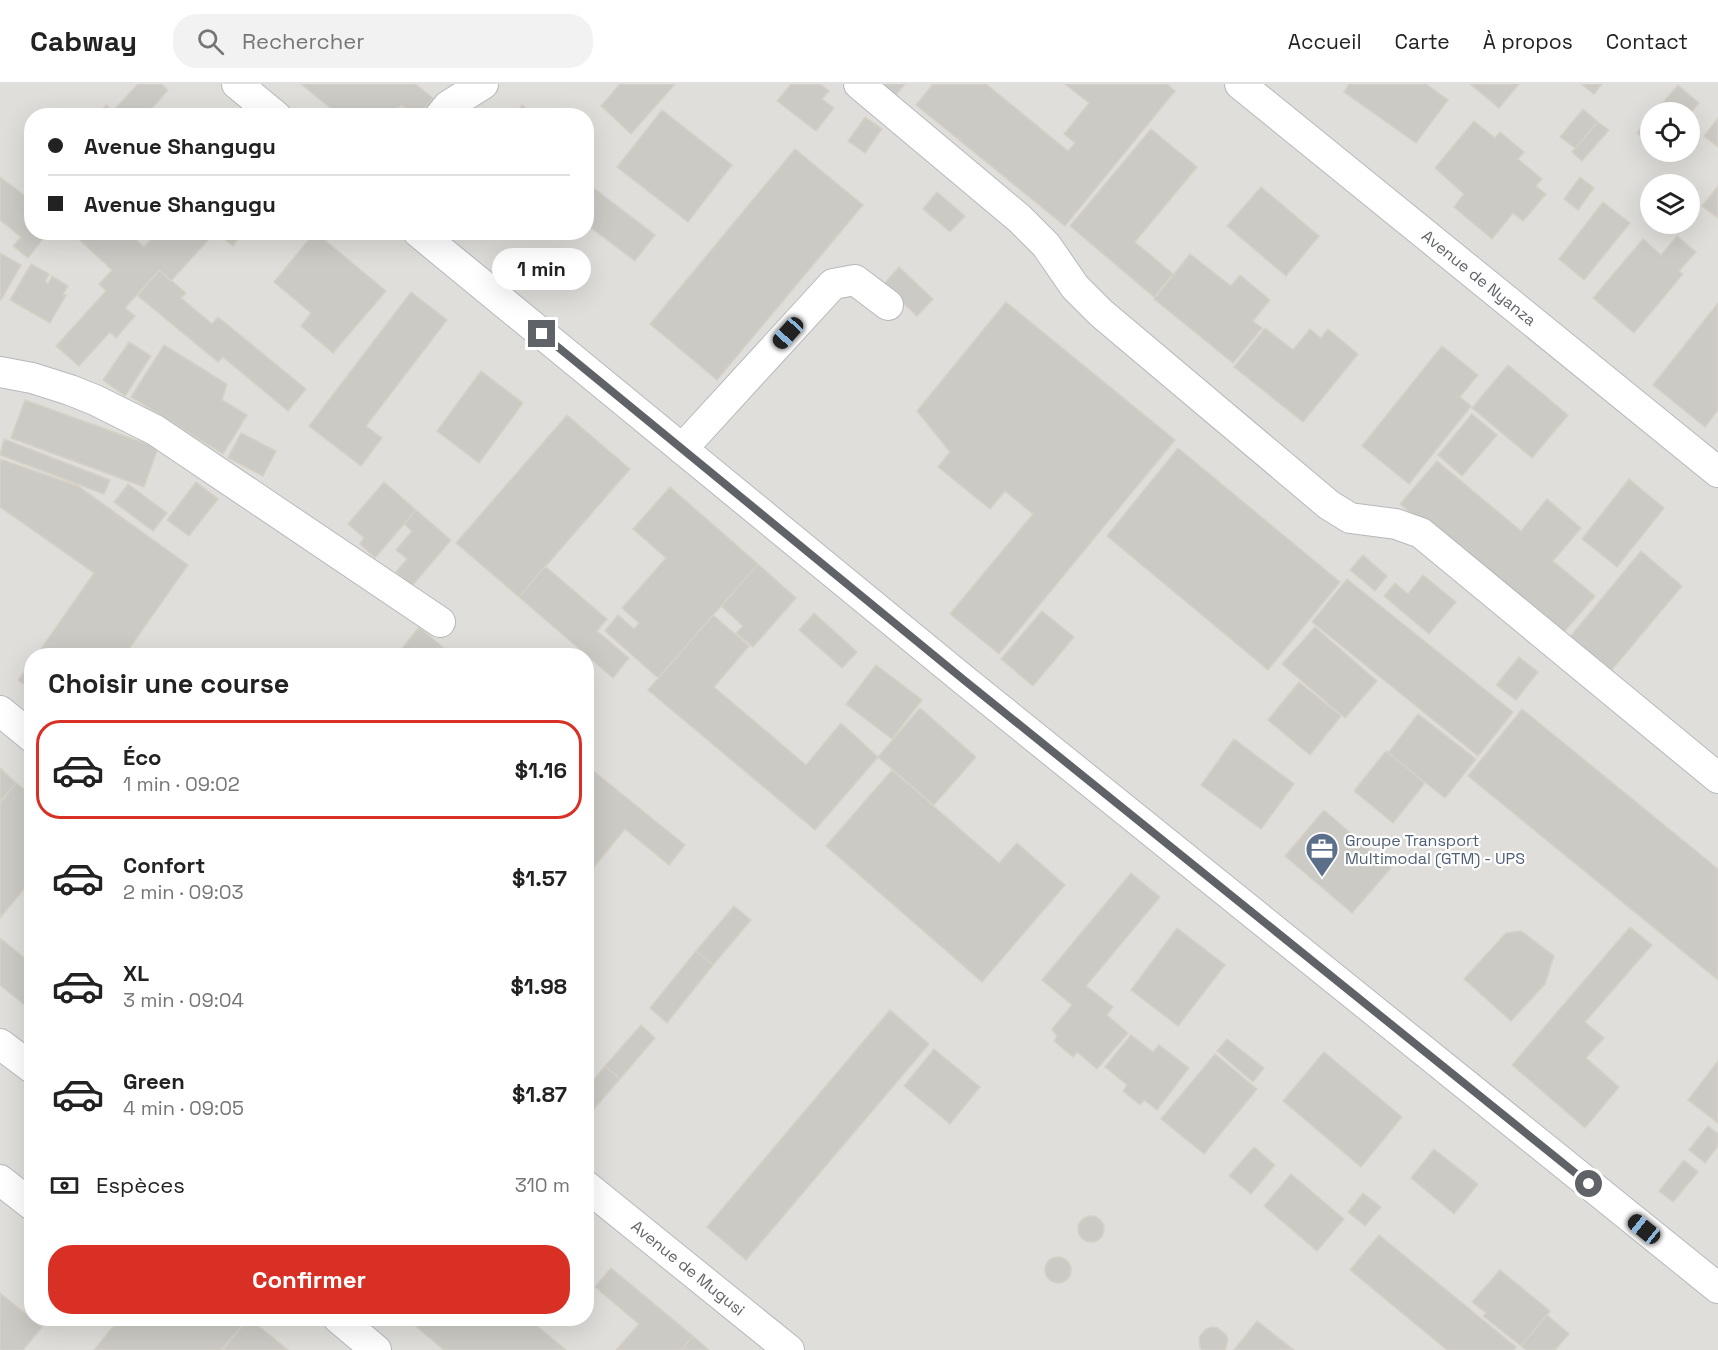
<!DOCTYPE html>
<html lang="fr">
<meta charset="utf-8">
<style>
:root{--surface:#fff;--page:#f2f2f2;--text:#222;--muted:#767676;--line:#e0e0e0;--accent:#d93025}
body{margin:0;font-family:"Space Grotesk",sans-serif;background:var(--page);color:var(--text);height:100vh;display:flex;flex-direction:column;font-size:22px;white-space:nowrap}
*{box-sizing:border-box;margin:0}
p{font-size:20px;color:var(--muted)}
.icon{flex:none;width:33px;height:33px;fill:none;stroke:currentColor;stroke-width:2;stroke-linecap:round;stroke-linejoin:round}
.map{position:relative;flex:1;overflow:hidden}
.drawer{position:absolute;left:24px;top:564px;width:570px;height:678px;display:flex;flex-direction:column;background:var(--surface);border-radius:24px;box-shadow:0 6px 24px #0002}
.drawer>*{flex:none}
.hud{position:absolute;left:24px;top:24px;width:570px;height:132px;border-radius:24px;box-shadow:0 6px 24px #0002;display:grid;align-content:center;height:132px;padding:0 24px;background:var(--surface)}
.tools{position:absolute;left:1640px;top:18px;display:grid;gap:12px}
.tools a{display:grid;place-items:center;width:60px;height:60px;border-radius:50%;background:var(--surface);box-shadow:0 6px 24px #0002;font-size:30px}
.end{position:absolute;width:27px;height:27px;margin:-14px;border:8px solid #5f6368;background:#fff;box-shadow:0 0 0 3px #fff}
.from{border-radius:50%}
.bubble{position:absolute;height:42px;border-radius:21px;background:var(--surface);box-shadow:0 6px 24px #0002;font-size:20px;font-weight:700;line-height:42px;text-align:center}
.car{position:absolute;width:18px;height:36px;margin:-18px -9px;border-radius:8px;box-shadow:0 0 4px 2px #0007;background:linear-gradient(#222 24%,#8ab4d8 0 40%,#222 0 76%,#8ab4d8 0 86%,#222 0)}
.hud b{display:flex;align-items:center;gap:21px;height:57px;font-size:22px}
.hud b+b{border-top:2px solid var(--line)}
.hud i{width:15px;height:15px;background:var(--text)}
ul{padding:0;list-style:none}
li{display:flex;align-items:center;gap:18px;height:99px;margin:0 12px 9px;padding:0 12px;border:3px solid transparent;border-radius:24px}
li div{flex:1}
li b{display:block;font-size:22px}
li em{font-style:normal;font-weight:700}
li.selected{border-color:var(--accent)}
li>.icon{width:54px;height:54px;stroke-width:1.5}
h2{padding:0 24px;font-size:27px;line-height:72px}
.pay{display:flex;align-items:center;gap:15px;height:66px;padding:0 24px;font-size:22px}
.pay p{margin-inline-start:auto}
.button{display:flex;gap:12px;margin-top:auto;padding:12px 24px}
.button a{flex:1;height:69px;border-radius:24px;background:var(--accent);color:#fff;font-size:24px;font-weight:700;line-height:69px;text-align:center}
header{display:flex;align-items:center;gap:36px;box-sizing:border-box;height:84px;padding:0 30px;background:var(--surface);border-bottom:2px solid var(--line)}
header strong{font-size:28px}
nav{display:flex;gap:33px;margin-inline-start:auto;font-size:21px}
.search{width:420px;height:54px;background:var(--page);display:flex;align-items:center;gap:15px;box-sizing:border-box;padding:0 21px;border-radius:24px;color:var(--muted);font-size:22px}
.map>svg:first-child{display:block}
.industrial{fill:#e0deda;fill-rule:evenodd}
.building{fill:#cccac5;stroke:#d6d1c6;stroke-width:1.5}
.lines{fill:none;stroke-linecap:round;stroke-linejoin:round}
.minor-casing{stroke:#b5b8bc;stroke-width:32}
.minor{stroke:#fff;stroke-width:30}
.route{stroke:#5f6368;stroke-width:8}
.labels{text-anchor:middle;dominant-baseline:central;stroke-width:4.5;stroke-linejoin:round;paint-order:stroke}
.street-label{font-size:16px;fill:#5f6368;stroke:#fff}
.service-label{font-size:16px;fill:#4e5e75;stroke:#fff;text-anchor:start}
</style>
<header>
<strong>Cabway</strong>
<div class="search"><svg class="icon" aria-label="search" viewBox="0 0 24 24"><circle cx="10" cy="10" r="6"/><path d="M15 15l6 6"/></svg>Rechercher</div>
<nav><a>Accueil</a><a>Carte</a><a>À propos</a><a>Contact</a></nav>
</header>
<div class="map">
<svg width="1718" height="1266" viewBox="0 0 1718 1266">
<rect width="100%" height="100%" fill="#f1efe8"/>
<path class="industrial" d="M0 0H1718V1266H0ZM1650 28H1689V68H1650ZM32 32H586V148H32ZM1650 100H1689V140H1650ZM32 572H586V1234H32Z"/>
<path class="building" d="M138 0H161L168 6 145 32H96L106 21 113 27Z
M301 0H415L433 14 418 32H414L401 21 392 32H340Z
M620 0H675L631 50 601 22Z
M791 0H820L829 7 822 15 834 24 816 47 777 17Z
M881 0H905L895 12Z
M933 0H986L1068 67 1075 59 1064 50 1089 19 1065 0H1167L1175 7 1065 142 916 21Z
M1349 0H1426L1448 16 1416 59 1344 8Z
M1470 0H1519L1499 24Z
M1581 0H1602L1594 10Z
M1678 1 1699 19 1689 31V28H1655Z
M522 21 535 32H514Z
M1583 25 1598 38 1575 64 1560 53Z
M662 26 732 81 688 138 617 83Z
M865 33 882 45 865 69 848 57Z
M1650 34V60L1637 49Z
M1718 34V63L1704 52Z
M1474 37 1495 54 1500 48 1524 68 1518 75 1542 95 1536 102 1546 110 1523 137 1513 129 1492 155 1454 123 1464 110 1435 84Z
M1598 38 1609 46 1582 77 1572 68Z
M1151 45 1197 83 1135 158 1173 190 1154 213 1070 142Z
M795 65 863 121 717 296 650 240Z
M0 93 32 117V148H48L28 174 13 162 21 153 0 136Z
M1580 93 1594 104 1578 126 1564 115Z
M587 99 655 151 635 177 586 140Z
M1718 102V134L1702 122Z
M1261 103 1319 152 1286 192 1227 142Z
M937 108 965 132 950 148 923 125Z
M1603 118 1630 139 1584 196 1559 175Z
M71 148H128L144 163 152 154 148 150 150 148H202L209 155 171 197 159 186 125 224 135 232 116 254 110 248 79 282 56 262 106 207 99 200 112 186Z
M215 148H243L233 162Z
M315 148 386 207 333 269 301 242 311 229 274 198Z
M1677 152 1696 168 1679 187 1683 190 1634 249 1593 214 1643 155 1661 171Z
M0 169 21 181 1 216 0 215Z
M1190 170 1231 202 1240 191 1270 216 1253 237 1262 244 1233 279 1154 215Z
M31 180 49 190 45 198 48 200 52 192 68 202 63 210 66 211 50 239 10 216Z
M899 183 933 215 917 232 883 201Z
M159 186 186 209 181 214 212 240 218 233 306 305 288 327 223 273 218 278 138 212Z
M411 208 447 236 366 342 382 354 361 382 309 342Z
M1006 218 1175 356 999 570 950 530 1033 430 1005 407 990 425 938 383 950 368 917 327Z
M1718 219V326L1705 343 1653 301Z
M1265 244 1293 266 1310 245 1321 254 1328 245 1358 270 1303 338 1234 283Z
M129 258 151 272 125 312 103 296Z
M164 261 227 300 222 316 247 331 223 370 131 313Z
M1442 262 1478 291 1460 313 1471 322 1409 400 1362 362Z
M1508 281 1568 331 1532 374 1472 324Z
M481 287 523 319 479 379 437 347Z
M25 316 158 364 144 403 11 354Z
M1472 330 1497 351 1462 392 1438 371Z
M567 331 630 385 519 513 456 459Z
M241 349 276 367 263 392 228 374Z
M4 355 110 396 104 410 0 371Z
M1178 364 1340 498 1268 586 1107 452Z
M0 375 78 402 188 481 124 572H36L94 489 0 423Z
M1437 377 1521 447 1547 415 1581 444 1553 477 1595 512 1559 554 1400 420Z
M1629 395 1664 424 1617 483 1582 455Z
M196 398 218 415 189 452 167 436Z
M384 398 416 426 375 474 360 460 364 454 348 440Z
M128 400 167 429 153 447 114 418Z
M670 403 758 480 658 594 605 547 618 531 634 545 639 539 622 524 666 474 633 445Z
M416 426 451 456 412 502 396 488 407 475 396 466 412 447 404 440Z
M1641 467 1682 502 1611 587 1570 553Z
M1363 471 1387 492 1375 507 1350 486Z
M758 480 796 514 753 563 736 549 743 542 721 522Z
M545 482 607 535 597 547 629 574 613 594 519 513Z
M1423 491 1456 518 1429 550 1384 512 1395 499 1408 510Z
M1347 495 1513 628 1478 672 1312 538Z
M1042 527 1074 553 1033 602 1001 575Z
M814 529 857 568 842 584 799 546Z
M713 531 749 562 714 603 806 681 841 639 878 673 815 746 648 606Z
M419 543 453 572H396Z
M1315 543 1377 597 1345 634 1282 580Z
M1519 573 1538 588 1516 616 1496 601Z
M32 577V606L18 596Z
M876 581 922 616 892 655 846 620Z
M1299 598 1341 632 1310 671 1268 636Z
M920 624 976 673 934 721 878 673Z
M1522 625 1718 785V896L1468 692Z
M1418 630 1476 675 1445 714 1388 669Z
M1234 655 1294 700 1261 745 1201 701Z
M1386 667 1425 699 1393 739 1354 707Z
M586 681 685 761 669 781 625 745 586 793Z
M0 684 16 699 0 717Z
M892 686 999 779 1017 759 1065 801 982 898 826 762Z
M16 699 32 711V795L0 834V719Z
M1324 726 1391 784 1352 829 1285 772Z
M1131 789 1160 813 1086 902 1113 923 1107 931 1128 949 1097 985 1077 968 1073 973 1054 957 1057 953 1052 945 1072 921 1042 896Z
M734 822 751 836 713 881 696 867Z
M1630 843 1652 861 1585 938 1604 954 1586 974 1619 1003 1585 1044 1512 981Z
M1177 844 1225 881 1178 942 1131 906Z
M1521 847 1554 872 1545 900 1511 937 1464 895 1506 849Z
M0 854 32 880V927L0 901Z
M696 867 713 881 667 939 650 924Z
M890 926 929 960 746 1176 707 1143Z
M641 941 655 954 620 995 605 982Z
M1131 951 1153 968 1159 961 1189 984 1157 1026 1144 1016 1140 1021 1123 1007 1127 1001 1105 983Z
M1227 955 1264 984 1253 998 1217 967Z
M934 965 980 1003 950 1040 904 1002Z
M1324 968 1402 1033 1361 1083 1283 1017Z
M1215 970 1257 1005 1204 1070 1161 1035Z
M1718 977V1039L1688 1016Z
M605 982 620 995 586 1034V1005Z
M1708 1042 1718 1050V1062L1705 1079 1689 1066Z
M1254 1063 1275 1081 1251 1110 1229 1092Z
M1434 1065 1478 1100 1454 1130 1411 1094Z
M1684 1076 1698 1088 1673 1118 1659 1107Z
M1291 1090 1344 1135 1317 1167 1264 1122Z
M1363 1109 1381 1123 1365 1142 1348 1128Z
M1078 1145a13 13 0 1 1 26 0a13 13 0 1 1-26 0Z
M1379 1151 1516 1263 1514 1266H1447L1350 1186Z
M1045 1186a13 13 0 1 1 26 0a13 13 0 1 1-26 0Z
M611 1184 693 1252 681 1266H616L639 1240 595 1203Z
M1500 1186 1550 1227 1521 1262 1483 1232 1486 1229 1472 1218Z
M0 1209 42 1243 23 1266H0Z
M1547 1231 1569 1250 1555 1266H1526L1521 1262Z
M120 1234H248L221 1266H94Z
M249 1234 288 1266H223Z
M406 1234H531L530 1236 566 1266H444Z
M1257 1237 1294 1266H1234Z
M1212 1243 1218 1244 1226 1251 1228 1256 1225 1266H1202L1200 1264 1199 1253 1206 1245Z
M693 1252 709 1266H681Z"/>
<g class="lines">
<g class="minor-casing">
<path id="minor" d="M237 0 276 32
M859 0 1020 135 1046 161 1075 203 1101 229 1329 421 1350 434 1396 440 1421 449 1718 694
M1240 0 1718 388
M440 32 448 22 483 0
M418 148 964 596 1718 1204
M0 288 32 294 70 306 95 316 155 346 440 538
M682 365 833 200 855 196 888 221
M0 627 32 653
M0 960 32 984
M0 1096 32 1121
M586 1102 789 1266
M338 1234 376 1266"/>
</g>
<use href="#minor" class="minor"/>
</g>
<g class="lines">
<path class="route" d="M542 250 964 596 1589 1100"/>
</g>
<defs>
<g id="office-pin" transform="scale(1.725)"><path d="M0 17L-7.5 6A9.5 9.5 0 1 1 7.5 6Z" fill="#5c6f8a" stroke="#fff"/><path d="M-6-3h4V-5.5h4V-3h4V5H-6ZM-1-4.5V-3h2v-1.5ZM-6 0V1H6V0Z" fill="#fff"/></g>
</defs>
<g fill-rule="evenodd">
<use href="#office-pin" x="1322" y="765"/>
</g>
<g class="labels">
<g class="street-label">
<text transform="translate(1479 194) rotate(39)">Avenue de Nyanza</text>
<text transform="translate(688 1184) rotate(39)">Avenue de Mugusi</text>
</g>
<g class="service-label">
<text x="1345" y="756">Groupe Transport<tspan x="1345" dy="18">Multimodal (GTM) - UPS</tspan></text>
</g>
</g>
</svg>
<div class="tools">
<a><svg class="icon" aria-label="locate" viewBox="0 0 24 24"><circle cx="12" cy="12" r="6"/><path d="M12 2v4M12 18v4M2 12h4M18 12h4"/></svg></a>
<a><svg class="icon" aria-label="layers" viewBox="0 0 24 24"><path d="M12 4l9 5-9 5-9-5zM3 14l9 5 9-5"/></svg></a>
</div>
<i class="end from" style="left:1589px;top:1100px"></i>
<i class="end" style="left:542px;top:250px"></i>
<div class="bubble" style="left:492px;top:164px;width:99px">1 min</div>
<i class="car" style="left:788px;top:249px;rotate:222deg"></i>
<i class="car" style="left:1644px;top:1145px;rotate:309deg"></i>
<div class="hud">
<b><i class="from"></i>Avenue Shangugu</b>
<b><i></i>Avenue Shangugu</b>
</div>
<section class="drawer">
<h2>Choisir une course</h2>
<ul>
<li class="selected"><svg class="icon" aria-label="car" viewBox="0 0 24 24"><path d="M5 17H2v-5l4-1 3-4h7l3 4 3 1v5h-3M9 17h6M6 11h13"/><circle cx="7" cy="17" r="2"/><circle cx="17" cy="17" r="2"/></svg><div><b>Éco</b><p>1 min · 09:02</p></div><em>$1.16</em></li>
<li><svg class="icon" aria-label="car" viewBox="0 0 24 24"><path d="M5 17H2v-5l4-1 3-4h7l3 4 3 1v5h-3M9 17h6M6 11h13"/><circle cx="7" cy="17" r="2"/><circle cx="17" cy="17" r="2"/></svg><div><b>Confort</b><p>2 min · 09:03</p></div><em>$1.57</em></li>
<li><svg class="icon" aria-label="car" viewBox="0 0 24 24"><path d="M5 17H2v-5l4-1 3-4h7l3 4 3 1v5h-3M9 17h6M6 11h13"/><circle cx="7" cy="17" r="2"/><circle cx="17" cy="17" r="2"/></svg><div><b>XL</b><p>3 min · 09:04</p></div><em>$1.98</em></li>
<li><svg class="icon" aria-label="car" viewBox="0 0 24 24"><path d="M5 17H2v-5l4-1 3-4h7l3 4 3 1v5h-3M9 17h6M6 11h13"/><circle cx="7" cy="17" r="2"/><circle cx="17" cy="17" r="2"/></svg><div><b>Green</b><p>4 min · 09:05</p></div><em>$1.87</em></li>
</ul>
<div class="pay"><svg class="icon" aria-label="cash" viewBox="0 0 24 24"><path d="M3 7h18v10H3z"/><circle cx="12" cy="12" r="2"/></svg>Espèces<p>310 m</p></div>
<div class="button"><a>Confirmer</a></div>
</section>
</div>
